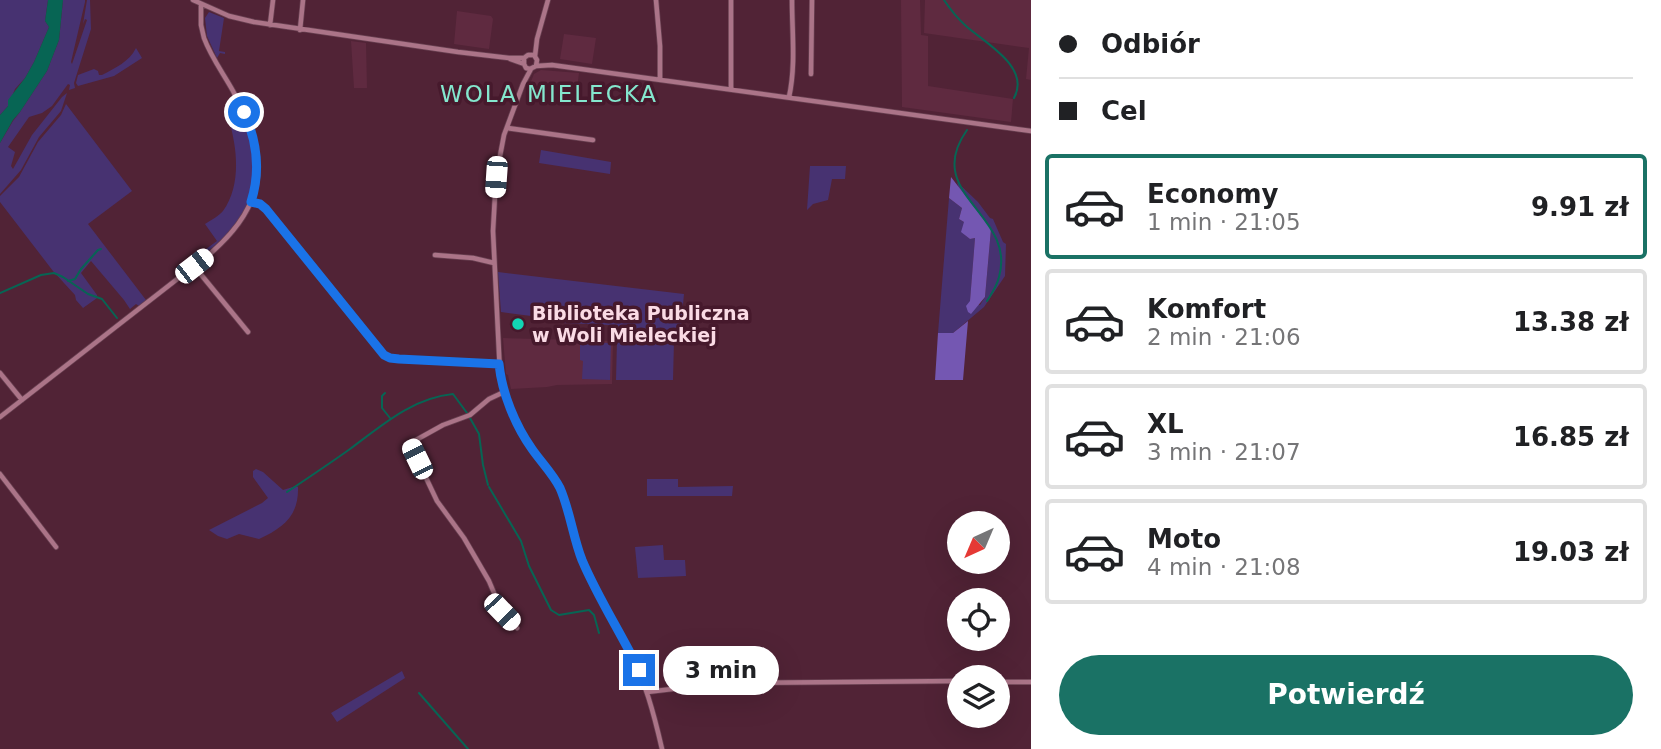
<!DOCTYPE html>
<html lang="pl">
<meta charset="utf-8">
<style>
:root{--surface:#fff;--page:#f6f6f6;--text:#202124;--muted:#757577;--line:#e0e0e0;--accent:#1a7265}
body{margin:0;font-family:"DejaVu Sans",sans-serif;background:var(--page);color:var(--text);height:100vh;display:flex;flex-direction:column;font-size:26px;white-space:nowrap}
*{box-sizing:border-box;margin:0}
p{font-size:23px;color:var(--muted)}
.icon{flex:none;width:38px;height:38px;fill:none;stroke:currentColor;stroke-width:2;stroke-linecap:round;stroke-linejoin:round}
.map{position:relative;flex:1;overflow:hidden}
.side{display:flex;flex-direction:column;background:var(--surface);width:630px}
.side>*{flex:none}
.guide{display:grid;align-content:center;height:154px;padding:0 28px;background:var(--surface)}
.needle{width:46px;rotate:224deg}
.tools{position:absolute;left:947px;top:511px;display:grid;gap:14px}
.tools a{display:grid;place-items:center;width:63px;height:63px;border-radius:50%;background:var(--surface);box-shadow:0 7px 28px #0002;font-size:35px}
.end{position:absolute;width:32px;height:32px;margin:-16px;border:9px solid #1a73e8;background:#fff;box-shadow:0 0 0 4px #fff}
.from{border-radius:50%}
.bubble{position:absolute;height:49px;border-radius:24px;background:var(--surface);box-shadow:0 7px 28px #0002;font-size:23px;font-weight:800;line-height:49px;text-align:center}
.car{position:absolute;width:21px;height:42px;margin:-21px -10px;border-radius:9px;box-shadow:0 0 5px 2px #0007;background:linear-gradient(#fff 24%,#345 0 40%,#fff 0 76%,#345 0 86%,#fff 0)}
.guide b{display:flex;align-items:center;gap:24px;height:66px;font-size:26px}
.guide b+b{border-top:2px solid var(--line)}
.guide i{width:18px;height:18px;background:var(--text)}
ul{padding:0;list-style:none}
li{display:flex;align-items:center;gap:21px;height:105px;margin:0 14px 10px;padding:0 14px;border:4px solid var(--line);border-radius:7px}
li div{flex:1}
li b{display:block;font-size:26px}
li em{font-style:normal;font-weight:800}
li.selected{border-color:var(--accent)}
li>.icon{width:63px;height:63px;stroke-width:1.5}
.cta{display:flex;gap:14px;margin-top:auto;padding:14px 28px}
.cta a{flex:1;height:80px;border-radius:42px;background:var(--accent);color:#fff;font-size:28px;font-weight:800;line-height:80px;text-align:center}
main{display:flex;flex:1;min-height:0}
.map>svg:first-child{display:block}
.built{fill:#5f2a40}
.green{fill:#473271}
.forest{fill:#7457b2}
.water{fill:#076554}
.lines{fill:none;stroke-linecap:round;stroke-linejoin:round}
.stream{stroke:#076554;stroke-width:2}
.minor-casing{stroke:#684051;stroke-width:6}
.minor{stroke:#ab7488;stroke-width:4.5}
.route{stroke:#1a73e8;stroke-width:9}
.poi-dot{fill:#12d5b4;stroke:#46192c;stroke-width:2.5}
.labels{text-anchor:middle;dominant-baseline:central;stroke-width:7;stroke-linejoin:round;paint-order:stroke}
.poi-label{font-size:19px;font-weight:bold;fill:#fadbe5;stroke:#46192c;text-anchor:start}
.quarter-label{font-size:23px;letter-spacing:2px;fill:#84e7ce;stroke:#46192c}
</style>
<main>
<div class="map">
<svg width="1031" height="749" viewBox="0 0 1031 749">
<rect width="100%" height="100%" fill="#512336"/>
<path class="built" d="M901 0H920L921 35 928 36V86L1013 99 1011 122 902 107Z
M925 0H1031V80L1026 79 1029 48 924 33Z
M457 11 491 16 493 19 489 49 454 44Z
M564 34 596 38 592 64 560 59Z
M351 41 366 43 367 88H354Z
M541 70 579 73 576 96 528 89 534 74Z
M503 338 613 341 612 384 557 385 547 387 511 389 508 375 506 374Z"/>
<path class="green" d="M0 0H48L45 21 49 27 34 62 25 78 15 89 8 106 0 115Z
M63 0H85V2L71 62 72 64 87 20 85 19 83 24 87 0H90L91 29 74 83 75 88 69 90 70 85 68 84 52 106 42 113 29 117 8 147 15 152 11 166 13 169 32 135 62 97 67 93 61 111 39 137 21 170 0 194V143L13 121 20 112 47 71 59 40Z
M209 12 224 18 219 51 225 52V54L220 53 217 58 207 36 205 18Z
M136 48 142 58 114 76 78 86 76 83 78 75 94 69 98 71 99 75H102C115 68 129 62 136 48Z
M234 97C239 108 246 120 250 132 259 161 257 195 239 221 229 234 216 244 204 255L202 252 217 241 205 224C211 220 219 216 223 211 237 192 238 165 234 142 232 129 228 118 228 104L231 103V99Z
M66 104 132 191 88 224 146 300 139 306 136 304 130 309 124 300 91 261 81 273 97 295V298L83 308 76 300 75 295 53 271 0 202V196L19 177 38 142 61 115Z
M541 150 611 162 610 174 539 163Z
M810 166H846L845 179H832L828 200 813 204 807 210Z
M957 182 978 202 990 218 993 219 1003 242 1006 244 1005 276 984 307 953 333H938L949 198 962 208 959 219 964 222V234L970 239 975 238 970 302 980 305 985 297 991 229 959 189Z
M498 272 684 294 680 337 617 329 610 325 563 323 554 319 501 312Z
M617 340 674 341 673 380H616Z
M580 342 611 343 610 380 582 379 583 361 580 360Z
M256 469 263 472 283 490 296 486 298 487C299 516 283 528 259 539L239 534 227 539 218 536 209 530 262 503 268 498 253 477V471Z
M647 479H678V487L733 486 732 496H647Z
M663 545 664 560H685L686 576 638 578 635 547Z
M402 671 405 678 337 722 331 713Z"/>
<path class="forest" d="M951 177 991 229 985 297 971 314 968 312 966 306 970 301 975 238 970 239 961 232 964 222 959 219 962 208 949 198Z
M968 321 963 380H935L938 333H953Z"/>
<path class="water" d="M48 0H63L59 40 47 71 20 112 13 120 0 143V115L8 106V100L25 78 34 62 49 27 45 21Z"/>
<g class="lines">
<path class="stream" d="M944 0C950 9 957 18 966 26 985 43 1031 67 1014 98
M967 130C921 195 1017 213 999 277 997 286 992 293 987 301
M68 281 75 279 81 269 98 250 101 249
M0 293 41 275 54 273 63 277 88 294 102 299 117 318
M385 393 382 396V408L390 418
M470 418 479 434 483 465 488 485
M489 487 521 541 529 566 551 610 559 615 589 610 594 615 599 633
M287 492C308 478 329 464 350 449 381 426 412 398 453 394L467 413
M419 693 468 749"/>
<g class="minor-casing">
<path id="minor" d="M193 0 229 16 254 22 458 52 509 58H524
M656 0 660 46V80
M270 25 273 0
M300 30 303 0
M535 56 537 39 548 0
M510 59 524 64 526 68 530 69 536 66 537 60 534 55H528L524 58V64
M536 66 552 65 1031 131
M531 69 523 84 504 135 496 177 493 231 500 373C505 399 516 425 531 447 539 460 551 472 559 486 570 508 572 534 581 558 593 589 612 618 628 648 645 680 654 714 662 749
M811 74 812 0
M731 89V0
M789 97C796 66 792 32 792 0
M507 128 593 140
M251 202 260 204 266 209 384 355 399 359 499 364
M435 255 473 258 494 263
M194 266 248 332
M0 373 22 400
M0 417 212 252C270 201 268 156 233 91 223 73 211 57 204 38L201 25V4
M410 444 437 501 464 538 489 581 502 612 517 628
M407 445 443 425 470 415 489 399 504 392
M0 474 56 547
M998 682H1031
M647 692 724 683 959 681"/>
</g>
<use href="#minor" class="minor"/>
</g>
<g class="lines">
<path class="route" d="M244 112C257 141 261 171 251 202L260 204 266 209 384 355 390 358 399 359 499 364C502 393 515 425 532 449 541 462 553 474 560 488 570 511 573 537 582 560 598 598 621 633 639 670"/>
</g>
<circle class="poi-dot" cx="518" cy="324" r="7"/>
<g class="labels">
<g class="poi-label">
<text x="532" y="313">Biblioteka Publiczna<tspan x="532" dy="22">w Woli Mieleckiej</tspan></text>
</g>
<g class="quarter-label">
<text x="549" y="94">WOLA MIELECKA</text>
</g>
</g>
</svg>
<div class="tools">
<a><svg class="needle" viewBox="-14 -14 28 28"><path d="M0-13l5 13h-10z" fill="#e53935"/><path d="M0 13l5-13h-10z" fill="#757577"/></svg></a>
<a><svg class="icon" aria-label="locate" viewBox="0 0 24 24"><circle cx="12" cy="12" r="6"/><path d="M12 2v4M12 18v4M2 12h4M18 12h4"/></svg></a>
<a><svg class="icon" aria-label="layers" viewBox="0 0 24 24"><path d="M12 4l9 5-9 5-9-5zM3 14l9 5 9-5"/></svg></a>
</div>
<i class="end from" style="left:244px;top:112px"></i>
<i class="end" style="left:639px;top:670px"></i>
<div class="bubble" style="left:663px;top:646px;width:116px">3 min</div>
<i class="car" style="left:496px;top:177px;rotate:184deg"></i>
<i class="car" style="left:194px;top:266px;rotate:52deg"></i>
<i class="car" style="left:417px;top:459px;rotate:334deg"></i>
<i class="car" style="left:502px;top:612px;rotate:136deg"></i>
</div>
<section class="side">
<div class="guide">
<b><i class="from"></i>Odbiór</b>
<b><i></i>Cel</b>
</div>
<ul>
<li class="selected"><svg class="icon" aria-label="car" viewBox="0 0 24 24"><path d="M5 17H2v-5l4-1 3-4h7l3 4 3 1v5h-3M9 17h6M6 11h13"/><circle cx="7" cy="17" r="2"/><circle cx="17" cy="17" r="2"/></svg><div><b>Economy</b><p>1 min · 21:05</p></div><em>9.91 zł</em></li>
<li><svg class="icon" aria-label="car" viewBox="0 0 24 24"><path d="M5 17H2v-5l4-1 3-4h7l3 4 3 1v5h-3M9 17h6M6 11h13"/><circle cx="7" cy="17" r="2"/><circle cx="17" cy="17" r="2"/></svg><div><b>Komfort</b><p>2 min · 21:06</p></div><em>13.38 zł</em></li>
<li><svg class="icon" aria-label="car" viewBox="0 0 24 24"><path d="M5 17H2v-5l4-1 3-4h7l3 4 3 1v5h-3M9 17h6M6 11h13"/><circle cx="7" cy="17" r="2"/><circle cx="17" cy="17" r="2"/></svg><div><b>XL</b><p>3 min · 21:07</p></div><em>16.85 zł</em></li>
<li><svg class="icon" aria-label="car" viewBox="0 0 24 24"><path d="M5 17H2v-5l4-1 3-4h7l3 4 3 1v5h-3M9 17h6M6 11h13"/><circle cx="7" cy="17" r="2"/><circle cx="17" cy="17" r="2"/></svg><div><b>Moto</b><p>4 min · 21:08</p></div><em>19.03 zł</em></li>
</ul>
<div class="cta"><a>Potwierdź</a></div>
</section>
</main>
